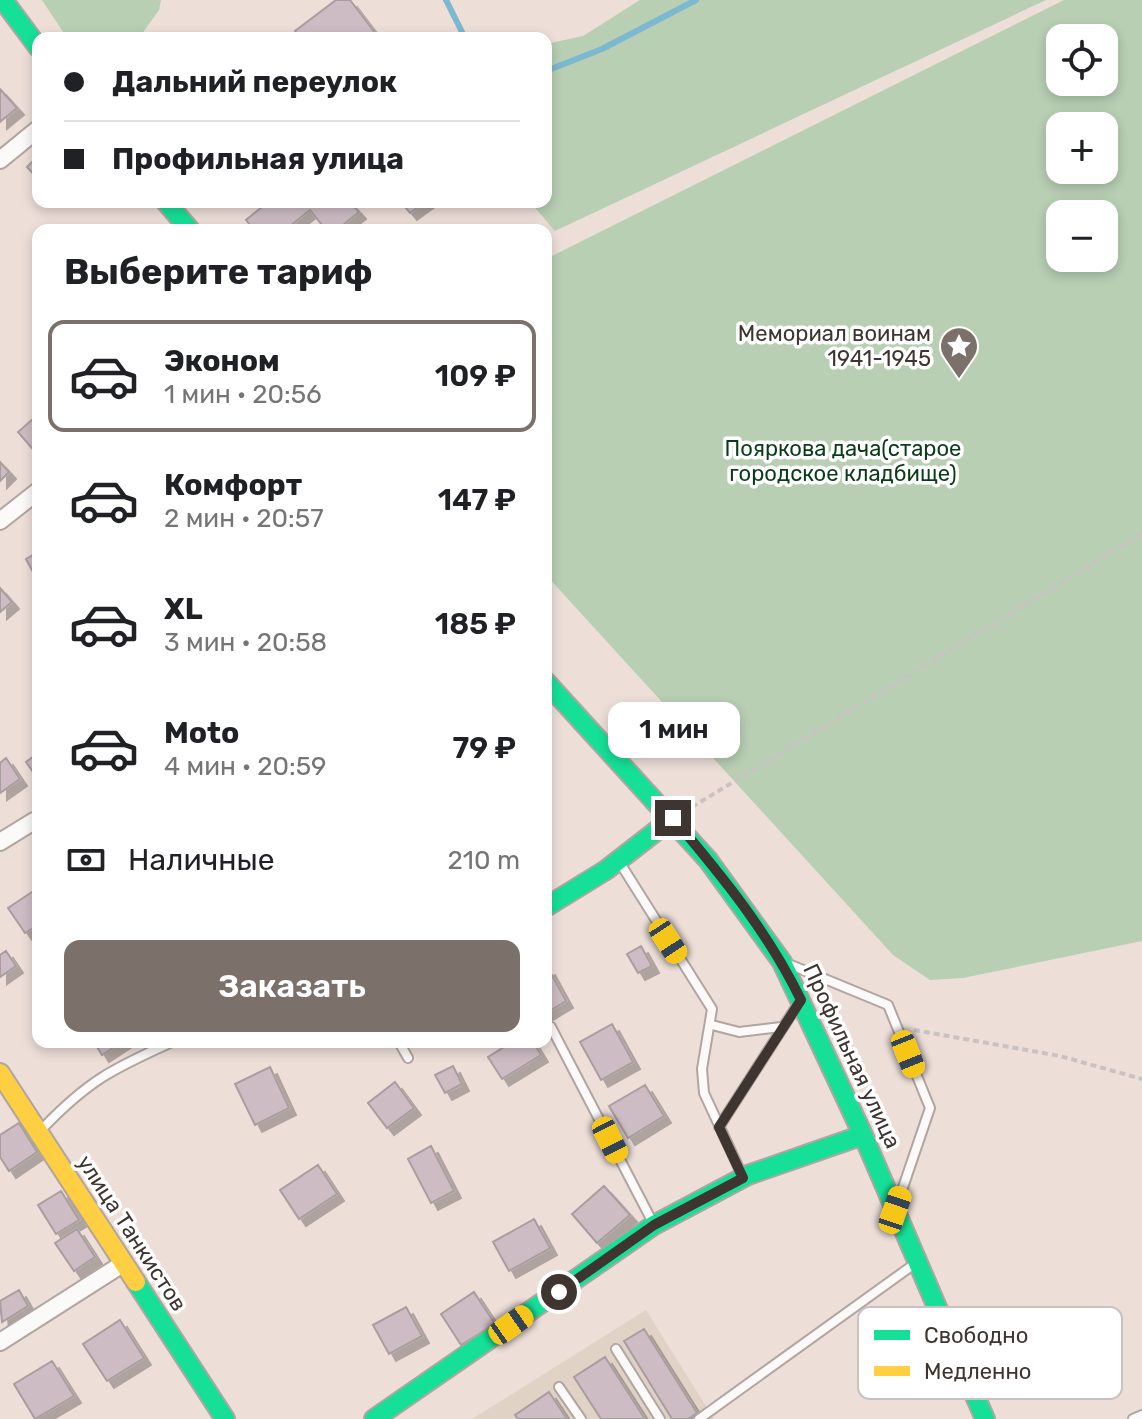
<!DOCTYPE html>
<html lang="ru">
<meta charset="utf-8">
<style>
:root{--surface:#fff;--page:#f2f2f2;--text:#202124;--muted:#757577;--line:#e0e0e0;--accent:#7c706b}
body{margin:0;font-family:Rubik,sans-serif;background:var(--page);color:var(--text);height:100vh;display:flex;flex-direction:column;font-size:30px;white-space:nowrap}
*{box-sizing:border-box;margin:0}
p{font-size:26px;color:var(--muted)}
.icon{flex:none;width:44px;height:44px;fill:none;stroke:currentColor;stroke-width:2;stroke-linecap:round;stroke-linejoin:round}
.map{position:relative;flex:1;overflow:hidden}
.panel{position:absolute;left:32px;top:224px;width:520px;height:824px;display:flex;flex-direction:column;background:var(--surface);border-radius:16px;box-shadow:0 4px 12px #0003}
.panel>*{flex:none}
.banner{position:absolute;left:32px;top:32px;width:520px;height:176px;border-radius:16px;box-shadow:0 4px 12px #0003;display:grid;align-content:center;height:176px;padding:0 32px;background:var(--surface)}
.fabs{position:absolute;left:1046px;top:24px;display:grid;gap:16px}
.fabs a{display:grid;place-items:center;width:72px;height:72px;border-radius:16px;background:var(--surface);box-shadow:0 4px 12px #0003;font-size:40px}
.end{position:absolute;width:36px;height:36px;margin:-18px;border:10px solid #3f3530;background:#fff;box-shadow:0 0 0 4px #fff}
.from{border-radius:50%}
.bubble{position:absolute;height:56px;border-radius:16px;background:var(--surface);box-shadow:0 4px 12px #0003;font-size:26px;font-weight:600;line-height:56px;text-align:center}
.car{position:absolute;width:24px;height:48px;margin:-24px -12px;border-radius:10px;box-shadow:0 0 6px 2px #0007;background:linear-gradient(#f5c518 24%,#345 0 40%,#f5c518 0 76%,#345 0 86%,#f5c518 0)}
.banner b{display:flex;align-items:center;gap:28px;height:76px;font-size:30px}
.banner b+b{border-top:2px solid var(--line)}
.banner i{width:20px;height:20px;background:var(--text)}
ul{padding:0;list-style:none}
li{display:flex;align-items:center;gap:24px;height:112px;margin:0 16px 12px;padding:0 16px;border:4px solid transparent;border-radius:16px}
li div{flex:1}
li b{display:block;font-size:30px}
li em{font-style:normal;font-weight:600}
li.selected{border-color:var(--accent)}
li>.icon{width:72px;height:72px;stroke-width:1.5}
h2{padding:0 32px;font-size:36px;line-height:96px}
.pay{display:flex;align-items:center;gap:20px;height:88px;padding:0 32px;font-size:30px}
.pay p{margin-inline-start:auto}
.primary-button{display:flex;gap:16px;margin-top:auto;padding:16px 32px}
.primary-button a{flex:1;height:92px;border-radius:16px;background:var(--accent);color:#fff;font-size:32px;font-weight:600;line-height:92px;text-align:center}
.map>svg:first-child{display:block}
.industrial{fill:#e1d2c6}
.green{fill:#b8cfb4;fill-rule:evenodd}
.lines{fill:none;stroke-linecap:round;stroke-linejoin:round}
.stream{stroke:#7cb8d0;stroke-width:6}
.building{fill:#cebcc4;stroke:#a89e9e;stroke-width:2;filter:url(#shadow)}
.lane-casing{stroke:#b0a5a0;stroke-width:12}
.street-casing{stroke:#b0a5a0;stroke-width:20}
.fast-casing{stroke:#b0a5a0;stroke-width:22}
.slow-casing{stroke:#b0a5a0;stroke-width:22}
.path{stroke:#c8c3c0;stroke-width:4;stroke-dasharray:6 4;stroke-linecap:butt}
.lane{stroke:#fcfaf9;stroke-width:8}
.street{stroke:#fcfaf9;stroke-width:16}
.fast{stroke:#16e098;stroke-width:18}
.slow{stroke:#ffcf43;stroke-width:18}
.route{stroke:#3f3530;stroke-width:10}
.labels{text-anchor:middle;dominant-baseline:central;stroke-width:7;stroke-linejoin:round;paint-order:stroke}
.poi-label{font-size:22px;fill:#3f3530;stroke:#fff;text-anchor:end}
.park-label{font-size:22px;fill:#0b3c19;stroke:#fff}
.street-label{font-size:22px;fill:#3f3530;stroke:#fff}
.key{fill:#fff;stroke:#c5c2c1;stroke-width:2}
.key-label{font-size:22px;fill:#3f3530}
</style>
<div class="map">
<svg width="1142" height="1419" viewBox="0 0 1142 1419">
<defs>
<filter id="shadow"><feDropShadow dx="7" dy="7" stdDeviation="0" flood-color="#0004"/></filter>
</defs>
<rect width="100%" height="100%" fill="#edded8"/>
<path class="industrial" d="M646 1310 714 1419H472Z"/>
<path class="green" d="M42 0H161L159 10 139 38H67Z
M640 0H1046L555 231 530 202H546V44L583 36Z
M1064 0H1142V941L963 978 930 980 893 955 546 575V259ZM1060 38H1104V82H1060ZM1104 126V170H1060V126ZM1060 214H1104V258H1060Z"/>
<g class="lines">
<path class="stream" d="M446 0 465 38
M546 71 602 49 696 0"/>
</g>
<path class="building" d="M336 0H350L379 38H300L295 31Z
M0 89 17 108 0 122Z
M38 156V179L27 167Z
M268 202H350L359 212 337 230H326L310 210 285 230H254L246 220Z
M401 202H425L410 213Z
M34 418 38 422 37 454 18 432Z
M0 462 9 472 0 481Z
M38 552V581L26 559Z
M0 588 12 602 0 612Z
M38 753V779L26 762Z
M6 758 20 779 0 793V763Z
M38 888V925L25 933 8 908Z
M641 946 652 966 638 973 627 954Z
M6 951 16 966 0 977V955Z
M548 968 566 1001 546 1013V969Z
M612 1024 633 1062 601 1080 580 1042Z
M94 1042H122L102 1055Z
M512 1042H533L541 1055 502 1079 488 1057Z
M453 1066 462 1084 445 1093 435 1075Z
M270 1067 289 1108 255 1125 235 1084Z
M395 1082 414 1108 387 1128 368 1103Z
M645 1085 664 1116 628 1138 609 1106Z
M19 1123 37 1152 9 1171 0 1157V1135Z
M431 1146 454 1191 431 1203 408 1159Z
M318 1165 337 1194 299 1219 280 1190Z
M604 1186 630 1215 597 1243 572 1214Z
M61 1191 79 1220 56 1234 38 1205Z
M534 1219 550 1248 509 1271 493 1242Z
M77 1229 95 1257 74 1271 55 1243Z
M19 1290 28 1306 2 1322 0 1301Z
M474 1292 495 1324 461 1345 441 1314Z
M406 1307 422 1336 389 1354 373 1325Z
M120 1320 144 1358 107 1381 83 1344Z
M644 1329 697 1413 688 1419H672L624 1341Z
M605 1357 645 1419H601L574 1377Z
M52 1361 74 1396 35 1419 14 1384Z
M549 1392 567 1419H518L515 1415Z"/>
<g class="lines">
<g class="lane-casing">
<path id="lane" d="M620 863 712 1009 702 1069 704 1093 743 1177
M791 965 888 1005 930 1108 898 1202
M712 1025 739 1032 781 1027
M551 1027 652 1221
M399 1042 408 1058
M719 1127 798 1004
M42 1129C88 1081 112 1069 172 1042
M616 1349 660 1419
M559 1387 581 1419
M699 1419 913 1265
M1133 1419 1142 1415"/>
</g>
<g class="street-casing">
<path id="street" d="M0 160 38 129
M0 521 38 491
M0 842 34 821
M0 1342 124 1263"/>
</g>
<g class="fast-casing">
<path id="fast" d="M3 0 38 47
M166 202 190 230
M546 682 708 860 782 962 863 1135 985 1419
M546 907 606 870 673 818
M136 1282 225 1419
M374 1419 654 1225 748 1175 863 1135"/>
</g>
<g class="slow-casing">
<path id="slow" d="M0 1073 136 1282"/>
</g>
<path class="path" d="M692 807 1142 534
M914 1030 1060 1056 1142 1079"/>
<use href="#lane" class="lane"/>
<use href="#street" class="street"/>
<use href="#fast" class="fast"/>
<use href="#slow" class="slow"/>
</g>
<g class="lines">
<path class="route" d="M559 1292 654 1225 743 1178 719 1127 801 1000C768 932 722 876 673 818"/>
</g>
<defs>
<g id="sight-pin" transform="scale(2)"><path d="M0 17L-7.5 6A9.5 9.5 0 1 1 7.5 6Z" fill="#7c706b" stroke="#fff"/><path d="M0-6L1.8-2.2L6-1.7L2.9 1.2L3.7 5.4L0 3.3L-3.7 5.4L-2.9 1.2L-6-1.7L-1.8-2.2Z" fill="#fff"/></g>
</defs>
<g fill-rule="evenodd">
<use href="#sight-pin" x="959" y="346"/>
</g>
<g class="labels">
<g class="poi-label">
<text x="931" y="333">Мемориал воинам<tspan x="931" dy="25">1941-1945</tspan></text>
</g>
<g class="park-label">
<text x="843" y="448">Пояркова дача(старое<tspan x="843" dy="25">городское кладбище)</tspan></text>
</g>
<g class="street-label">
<text transform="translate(852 1056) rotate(65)">Профильная улица</text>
<text transform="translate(132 1233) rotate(57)">улица Танкистов</text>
</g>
</g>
<rect x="858" y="1307" width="264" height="92" rx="12" class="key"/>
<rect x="874" y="1330" width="36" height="10" fill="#16e098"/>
<rect x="874" y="1366" width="36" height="10" fill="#ffcf43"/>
<g class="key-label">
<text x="924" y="1343">Свободно</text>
<text x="924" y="1379">Медленно</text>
</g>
</svg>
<div class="fabs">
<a><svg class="icon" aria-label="locate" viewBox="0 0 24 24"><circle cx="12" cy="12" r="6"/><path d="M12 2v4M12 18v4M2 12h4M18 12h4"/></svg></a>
<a>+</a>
<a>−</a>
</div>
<i class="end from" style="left:559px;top:1292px"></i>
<i class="end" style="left:673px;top:818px"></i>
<div class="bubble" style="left:608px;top:702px;width:132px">1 мин</div>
<i class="car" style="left:668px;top:941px;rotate:147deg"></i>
<i class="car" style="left:908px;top:1054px;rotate:158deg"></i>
<i class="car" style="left:610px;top:1140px;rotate:153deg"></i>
<i class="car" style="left:895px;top:1210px;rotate:19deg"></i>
<i class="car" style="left:511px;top:1325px;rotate:55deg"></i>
<div class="banner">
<b><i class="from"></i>Дальний переулок</b>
<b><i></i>Профильная улица</b>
</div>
<section class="panel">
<h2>Выберите тариф</h2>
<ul>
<li class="selected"><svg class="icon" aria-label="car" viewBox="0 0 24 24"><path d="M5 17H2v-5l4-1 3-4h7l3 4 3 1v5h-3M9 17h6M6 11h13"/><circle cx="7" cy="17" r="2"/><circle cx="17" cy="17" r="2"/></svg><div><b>Эконом</b><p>1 мин · 20:56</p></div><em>109 ₽</em></li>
<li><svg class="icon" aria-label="car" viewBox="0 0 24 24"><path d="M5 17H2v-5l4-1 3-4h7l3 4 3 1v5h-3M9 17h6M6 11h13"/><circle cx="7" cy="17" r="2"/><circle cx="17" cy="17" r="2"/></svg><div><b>Комфорт</b><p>2 мин · 20:57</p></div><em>147 ₽</em></li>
<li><svg class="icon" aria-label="car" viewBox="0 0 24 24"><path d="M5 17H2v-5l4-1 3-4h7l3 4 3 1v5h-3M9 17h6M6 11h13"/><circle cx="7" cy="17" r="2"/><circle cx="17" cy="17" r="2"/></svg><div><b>XL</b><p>3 мин · 20:58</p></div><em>185 ₽</em></li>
<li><svg class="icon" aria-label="car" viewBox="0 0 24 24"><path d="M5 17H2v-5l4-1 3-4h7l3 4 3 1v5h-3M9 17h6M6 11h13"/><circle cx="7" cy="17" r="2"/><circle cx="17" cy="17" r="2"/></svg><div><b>Moto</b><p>4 мин · 20:59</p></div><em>79 ₽</em></li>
</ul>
<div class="pay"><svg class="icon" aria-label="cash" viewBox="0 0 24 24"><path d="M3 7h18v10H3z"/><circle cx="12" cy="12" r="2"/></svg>Наличные<p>210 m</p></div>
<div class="primary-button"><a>Заказать</a></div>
</section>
</div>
